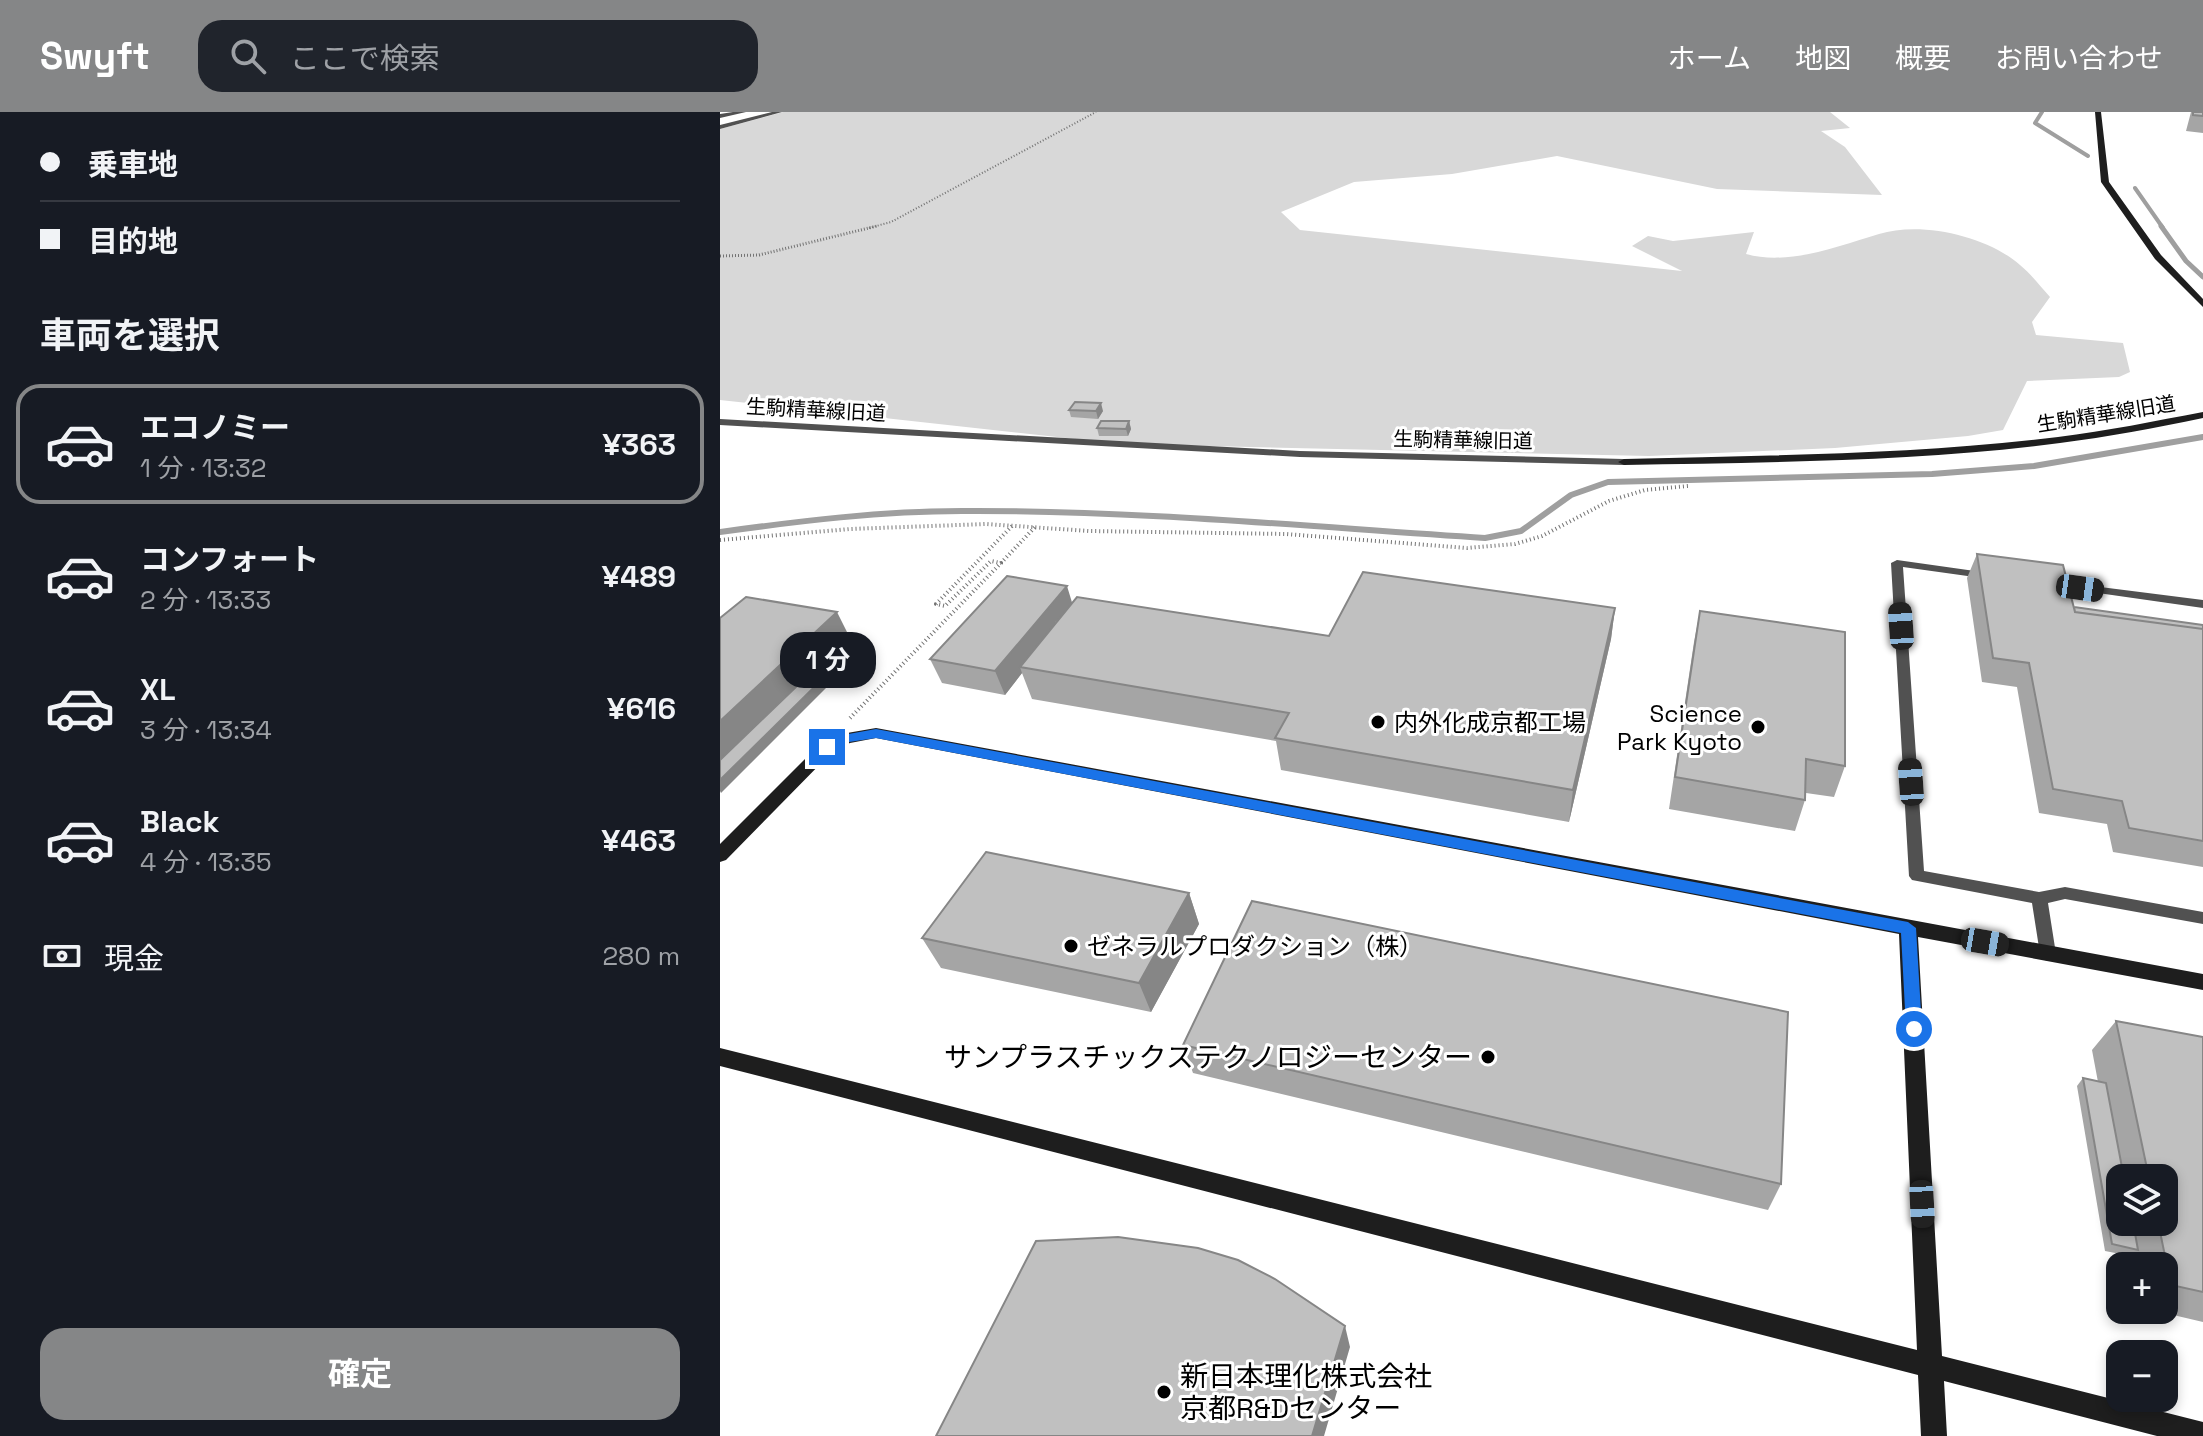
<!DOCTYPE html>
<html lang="ja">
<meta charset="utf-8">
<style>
:root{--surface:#171b24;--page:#20242c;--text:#f1f3f6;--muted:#9ea1a6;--line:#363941;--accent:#858687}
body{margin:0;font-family:"Space Grotesk","Noto Sans JP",sans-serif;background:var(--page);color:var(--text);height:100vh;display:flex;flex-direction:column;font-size:30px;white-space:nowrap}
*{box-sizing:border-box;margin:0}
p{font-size:26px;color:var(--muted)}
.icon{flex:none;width:44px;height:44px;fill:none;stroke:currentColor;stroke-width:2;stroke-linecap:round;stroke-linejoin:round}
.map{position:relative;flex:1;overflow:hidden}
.panel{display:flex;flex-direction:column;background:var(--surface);width:720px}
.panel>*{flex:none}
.top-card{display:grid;align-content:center;height:176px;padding:0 40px;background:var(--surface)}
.buttons{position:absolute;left:1386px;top:1052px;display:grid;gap:16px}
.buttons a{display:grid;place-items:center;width:72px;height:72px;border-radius:16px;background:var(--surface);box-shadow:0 4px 12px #0003;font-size:40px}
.end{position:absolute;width:36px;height:36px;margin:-18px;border:10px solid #1a73e8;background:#fff;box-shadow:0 0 0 4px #fff}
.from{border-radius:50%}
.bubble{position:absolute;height:56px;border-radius:24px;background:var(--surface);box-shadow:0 4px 12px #0003;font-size:26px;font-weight:700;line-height:56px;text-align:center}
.car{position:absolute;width:24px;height:48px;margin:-24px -12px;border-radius:10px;box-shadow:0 0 6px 2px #0007;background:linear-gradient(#222 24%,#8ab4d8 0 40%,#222 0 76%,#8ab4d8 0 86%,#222 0)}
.top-card b{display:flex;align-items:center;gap:28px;height:76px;font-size:30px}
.top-card b+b{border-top:2px solid var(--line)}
.top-card i{width:20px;height:20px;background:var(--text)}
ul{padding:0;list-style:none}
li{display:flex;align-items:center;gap:24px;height:120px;margin:0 16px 12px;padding:0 24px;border:4px solid transparent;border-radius:24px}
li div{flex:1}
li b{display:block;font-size:30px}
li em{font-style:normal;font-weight:700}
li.selected{border-color:var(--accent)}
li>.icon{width:72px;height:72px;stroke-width:1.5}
h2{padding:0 40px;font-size:36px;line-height:96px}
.pay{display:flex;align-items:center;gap:20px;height:88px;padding:0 40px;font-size:30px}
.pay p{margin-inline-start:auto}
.primary-button{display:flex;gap:16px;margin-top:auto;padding:16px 40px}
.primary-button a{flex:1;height:92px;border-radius:24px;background:var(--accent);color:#fff;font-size:32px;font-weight:700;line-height:92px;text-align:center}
header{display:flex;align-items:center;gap:48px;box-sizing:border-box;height:112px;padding:0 40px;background:var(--accent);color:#fff}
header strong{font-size:38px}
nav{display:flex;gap:44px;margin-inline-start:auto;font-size:28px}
.search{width:560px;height:72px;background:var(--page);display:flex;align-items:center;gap:20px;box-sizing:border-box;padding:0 28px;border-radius:24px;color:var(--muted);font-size:30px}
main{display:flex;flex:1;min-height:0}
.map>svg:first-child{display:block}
.green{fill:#d8d8d8}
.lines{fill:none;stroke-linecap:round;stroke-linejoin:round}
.stream-far2{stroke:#9f9f9f;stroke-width:4}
.stream-far1{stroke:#9f9f9f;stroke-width:5}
.stream{stroke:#9f9f9f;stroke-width:6}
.path-far2{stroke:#737373;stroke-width:2;stroke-dasharray:1 2;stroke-linecap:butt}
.path-far1{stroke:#737373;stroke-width:3;stroke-dasharray:1 2;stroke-linecap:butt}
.path{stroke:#737373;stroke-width:4;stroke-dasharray:1 3;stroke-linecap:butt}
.lane{fill:#515151;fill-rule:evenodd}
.street{fill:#515151;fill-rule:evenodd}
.secondary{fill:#1e1e1e;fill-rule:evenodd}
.wall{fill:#a5a5a5;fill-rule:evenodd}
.shaded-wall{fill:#868686}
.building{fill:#c0c0c0;stroke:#868686;stroke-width:2}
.route{fill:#1a73e8}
.poi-dot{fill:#000;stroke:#fff;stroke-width:3}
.labels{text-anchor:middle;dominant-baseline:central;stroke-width:6;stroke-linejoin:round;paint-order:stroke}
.far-street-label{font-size:20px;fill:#000;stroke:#fff}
.poi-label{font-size:24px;fill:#000;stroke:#fff;text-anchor:start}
.near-poi-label{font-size:28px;fill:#000;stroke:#fff;text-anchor:end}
</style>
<header>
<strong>Swyft</strong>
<div class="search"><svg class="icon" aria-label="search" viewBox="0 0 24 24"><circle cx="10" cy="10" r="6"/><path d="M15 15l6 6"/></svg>ここで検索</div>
<nav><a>ホーム</a><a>地図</a><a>概要</a><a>お問い合わせ</a></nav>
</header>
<main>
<section class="panel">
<div class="top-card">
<b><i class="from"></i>乗車地</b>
<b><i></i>目的地</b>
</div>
<h2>車両を選択</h2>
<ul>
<li class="selected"><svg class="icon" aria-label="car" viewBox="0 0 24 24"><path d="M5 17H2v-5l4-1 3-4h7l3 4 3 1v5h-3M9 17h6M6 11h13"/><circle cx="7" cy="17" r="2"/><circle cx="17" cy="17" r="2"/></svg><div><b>エコノミー</b><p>1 分 · 13:32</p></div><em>¥363</em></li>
<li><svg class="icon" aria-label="car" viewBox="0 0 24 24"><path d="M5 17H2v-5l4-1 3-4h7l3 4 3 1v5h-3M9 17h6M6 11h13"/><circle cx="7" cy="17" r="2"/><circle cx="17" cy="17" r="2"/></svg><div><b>コンフォート</b><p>2 分 · 13:33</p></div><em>¥489</em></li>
<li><svg class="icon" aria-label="car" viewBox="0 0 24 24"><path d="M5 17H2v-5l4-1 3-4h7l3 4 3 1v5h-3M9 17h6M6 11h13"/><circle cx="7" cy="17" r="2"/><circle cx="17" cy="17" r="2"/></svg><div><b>XL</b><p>3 分 · 13:34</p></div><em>¥616</em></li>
<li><svg class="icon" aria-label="car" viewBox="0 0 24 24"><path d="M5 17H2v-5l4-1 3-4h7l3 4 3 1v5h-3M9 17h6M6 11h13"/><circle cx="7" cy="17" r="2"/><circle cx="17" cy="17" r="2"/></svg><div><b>Black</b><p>4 分 · 13:35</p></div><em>¥463</em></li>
</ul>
<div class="pay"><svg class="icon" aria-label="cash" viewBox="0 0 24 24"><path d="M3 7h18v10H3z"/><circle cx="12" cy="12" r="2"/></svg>現金<p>280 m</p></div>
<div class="primary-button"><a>確定</a></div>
</section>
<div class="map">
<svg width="1483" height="1324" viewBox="0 0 1483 1324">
<rect width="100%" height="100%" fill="#fff"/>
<path class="green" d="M63 0H1110L1130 16 1101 19 1125 35 1162 83 997 77 837 44 732 62 634 70 561 100 580 118 962 159 912 134 928 124 953 129 1034 120 1026 142C1069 154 1118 134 1159 122 1201 109 1267 124 1300 153 1311 162 1320 174 1330 185L1312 210 1316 223 1403 231 1410 260 1399 265 1307 269 1283 318 1248 324 1115 336 929 344 401 332 0 288V17Z"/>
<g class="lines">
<path class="stream-far2" d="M1322 0 1315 11 1368 44
M1415 76 1443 116"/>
<path class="stream-far1" d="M1441 114 1466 149 1483 165"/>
<path class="stream" d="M0 420C80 409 161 399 242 399 416 398 591 415 765 426L801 419 851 383 888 370 1212 362 1314 354 1483 325"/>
<path class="path-far2" d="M149 116 171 110 376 0"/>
<path class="path-far1" d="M0 144 39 143 157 114"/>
<path class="path" d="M0 428 130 417 266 412 369 419 566 422 747 436 795 432 822 424 889 389 925 378 968 374
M281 451 315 415
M130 606 281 451 271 449 225 494 216 492 292 414"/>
<path class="lane" d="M13 0H26L0 6V2Z
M52 0H62L0 17V13Z
M1177 448 1269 461 1275 464 1269 467 1183 455 1204 759 1319 780 1345 775 1483 800V812L1345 787 1328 791 1336 842 1334 847 1328 849 1322 847 1320 842 1312 791 1192 768 1189 764 1171 451Z
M1333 469 1483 488V496L1329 474V470Z"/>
<path class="street" d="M0 307 580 339 904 347 910 350 904 353 580 345 0 313Z"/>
<path class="secondary" d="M1375 0H1381L1389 70 1441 143 1483 187V195L1435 147 1381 70Z
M1483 300V306C1435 316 1388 325 1340 331 1196 350 1049 350 904 353L898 350 904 347C1049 343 1194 343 1338 325 1387 319 1435 309 1483 300Z
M156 616 1483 862V878L1198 825 1222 1244 1483 1310V1324H1437L1224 1269 1227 1324H1201L1198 1263 0 954V936L1197 1238 1179 822 156 626 130 631 113 639 6 748 0 750V732L101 631 127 621Z"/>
</g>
<path class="wall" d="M1471 0H1483V21L1466 19Z
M349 298 383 299 378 307 351 305Z
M409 309 411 317 408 324H379L377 316Z
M1257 442 1354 495 1483 513V755L1393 740 1387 712 1319 701 1297 575 1262 570 1247 466Z
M352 491 609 524 895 496 891 527 849 710 561 658 556 629 312 587 302 561 285 583 222 571 210 547Z
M980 499 1125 654 1114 685 1086 681 1085 688 1075 719 949 697 974 530Z
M469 781 479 812 431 900 221 856 202 826Z
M1396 909 1483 925V1210L1432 1198H1444V1154H1412L1411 1144 1385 1139 1357 974 1363 966 1378 970 1372 938ZM1400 1066H1444V1110H1400Z
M463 933 1061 1072 1048 1098 473 961Z"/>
<path class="shaded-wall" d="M381 291 383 299 378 307 376 299Z
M409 309 411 317 408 324 406 317Z
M347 474 354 497 335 510 337 518 300 555 302 561 285 583 275 559Z
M895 496 891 527 849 710 853 678Z
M117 500 133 532 0 662V609Z
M144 526 148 534 1 681 0 679V668Z
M469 781 479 812 431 900 419 871Z
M625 1214 630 1235 604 1324H592Z"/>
<path class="building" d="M1473 0H1483V4L1473 3Z
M355 290 381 291 376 299 349 298Z
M381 309H409L406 317 377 316Z
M1257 442 1343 453 1355 500 1483 517V729L1409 716 1402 689 1333 677 1309 551 1273 546Z
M643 460 895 496 853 678 555 626 569 601 300 555 357 485 609 524Z
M287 464 347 474 275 559 210 547Z
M26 485 117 500 0 609V506Z
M1354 495 1483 513V517L1355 500Z
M980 499 1125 520V654L1086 647 1085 688 955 665Z
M129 524 144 526 0 668V648Z
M266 740 469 781 419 871 202 826Z
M532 789 1068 900 1061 1072 463 933Z
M1396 909 1483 925V1180L1451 1173 1438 1110H1444V1066H1429Z
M1363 966 1386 971 1404 1066H1400V1110H1413L1418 1138 1392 1132Z
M398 1125 478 1136 518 1148 555 1167 625 1214 592 1324H216L316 1129Z"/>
<path class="route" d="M156 617 1188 810 1196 816 1202 917 1194 924 1186 917 1181 821 156 626 129 630 107 639 100 635 123 623Z"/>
<g class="poi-dot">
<circle cx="658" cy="610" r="8"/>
<circle cx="1038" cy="615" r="8"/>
<circle cx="351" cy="834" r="8"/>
<circle cx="768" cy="945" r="8"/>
<circle cx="444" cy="1280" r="8"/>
</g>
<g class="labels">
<g class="far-street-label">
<text transform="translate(96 298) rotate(3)">生駒精華線旧道</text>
<text transform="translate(1386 302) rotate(-9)">生駒精華線旧道</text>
<text transform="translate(743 328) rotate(1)">生駒精華線旧道</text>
</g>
<g class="poi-label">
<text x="1022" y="601" text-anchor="end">Science<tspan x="1022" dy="28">Park Kyoto</tspan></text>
<text x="674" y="610">内外化成京都工場</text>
<text x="367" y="834">ゼネラルプロダクション（株）</text>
</g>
<g class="near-poi-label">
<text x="752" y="945">サンプラスチックステクノロジーセンター</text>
<text x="460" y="1264" text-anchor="start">新日本理化株式会社<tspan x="460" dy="32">京都R&amp;Dセンター</tspan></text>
</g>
</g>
</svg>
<div class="buttons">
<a><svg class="icon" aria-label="layers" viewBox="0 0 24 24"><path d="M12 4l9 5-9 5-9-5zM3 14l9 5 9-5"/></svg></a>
<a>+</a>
<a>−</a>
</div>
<i class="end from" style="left:1194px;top:917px"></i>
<i class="end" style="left:107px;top:635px"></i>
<div class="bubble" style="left:60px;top:520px;width:96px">1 分</div>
<i class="car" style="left:1360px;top:476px;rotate:98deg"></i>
<i class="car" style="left:1181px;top:514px;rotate:356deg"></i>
<i class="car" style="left:1191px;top:670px;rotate:356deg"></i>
<i class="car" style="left:1265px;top:830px;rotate:100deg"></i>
<i class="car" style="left:1202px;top:1092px;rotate:177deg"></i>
</div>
</main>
